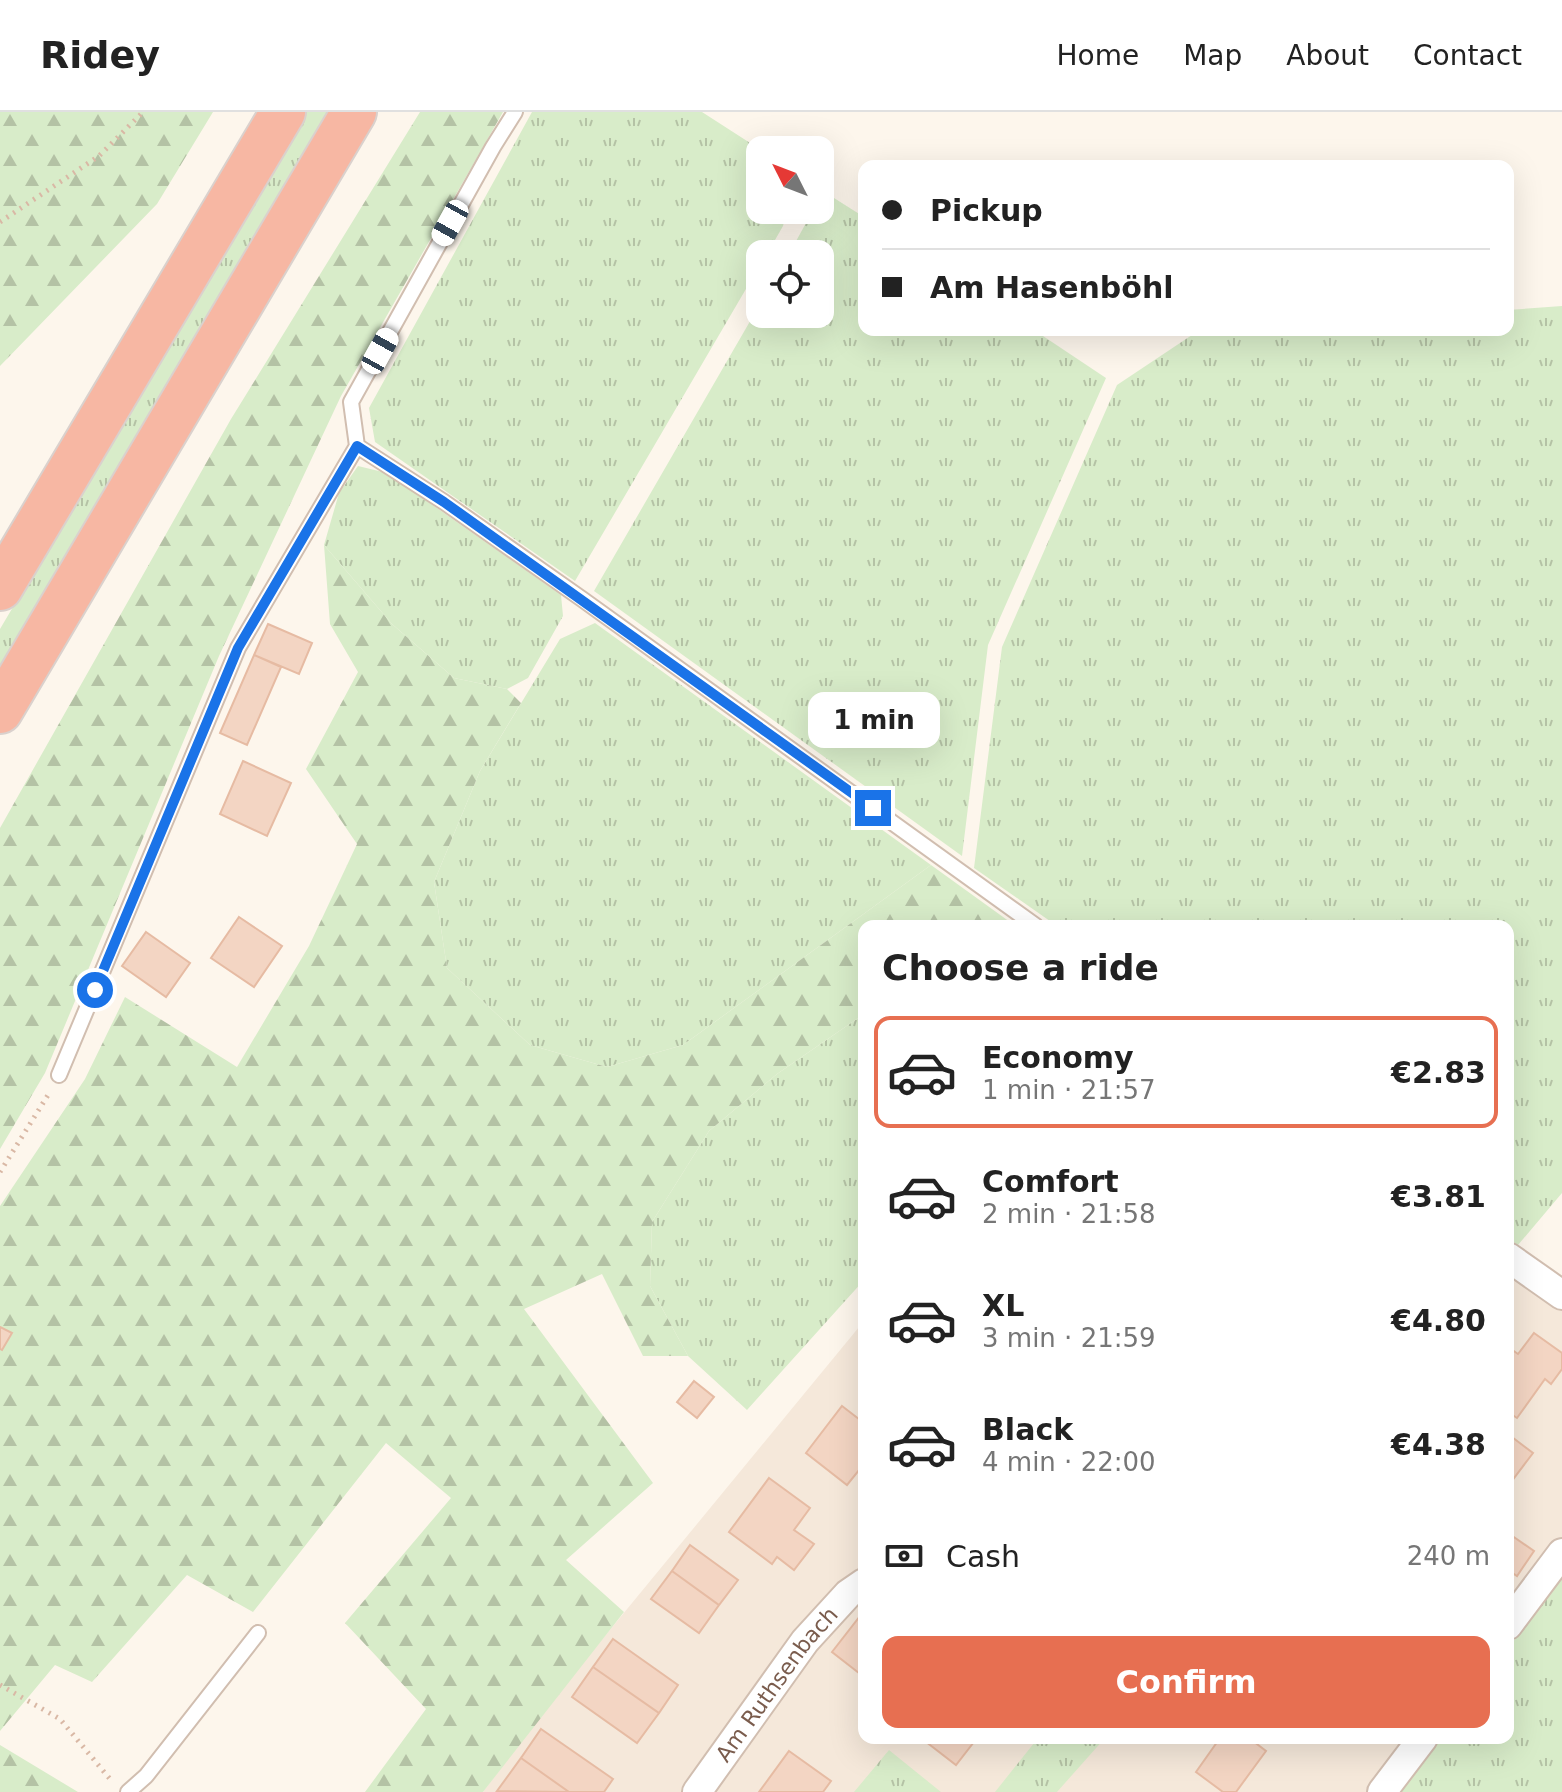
<!DOCTYPE html>
<meta charset="utf-8">
<style>
:root{--surface:#fff;--page:#f6f6f6;--text:#222;--muted:#767676;--line:#e0e0e0;--accent:#e76f51}
body{margin:0;font-family:"DejaVu Sans",sans-serif;background:var(--page);color:var(--text);height:100vh;display:flex;flex-direction:column;font-size:30px;white-space:nowrap}
*{box-sizing:border-box;margin:0}
p{font-size:26px;color:var(--muted)}
.icon{flex:none;width:44px;height:44px;fill:none;stroke:currentColor;stroke-width:2;stroke-linecap:round;stroke-linejoin:round}
.map{position:relative;flex:1;overflow:hidden}
.sheet{position:absolute;left:858px;top:808px;width:656px;height:824px;display:flex;flex-direction:column;background:var(--surface);border-radius:16px;box-shadow:0 8px 32px #0002}
.sheet>*{flex:none}
.banner{position:absolute;left:858px;top:48px;width:656px;height:176px;border-radius:16px;box-shadow:0 8px 32px #0002;display:grid;align-content:center;height:176px;padding:0 24px;background:var(--surface)}
.needle{width:52px;rotate:312deg}
.buttons{position:absolute;left:746px;top:24px;display:grid;gap:16px}
.buttons a{display:grid;place-items:center;width:88px;height:88px;border-radius:16px;background:var(--surface);box-shadow:0 8px 32px #0002;font-size:40px}
.end{position:absolute;width:36px;height:36px;margin:-18px;border:10px solid #1a73e8;background:#fff;box-shadow:0 0 0 4px #fff}
.from{border-radius:50%}
.bubble{position:absolute;height:56px;border-radius:16px;background:var(--surface);box-shadow:0 8px 32px #0002;font-size:26px;font-weight:800;line-height:56px;text-align:center}
.car{position:absolute;width:24px;height:48px;margin:-24px -12px;border-radius:10px;box-shadow:0 0 6px 2px #0007;background:linear-gradient(#fff 24%,#345 0 40%,#fff 0 76%,#345 0 86%,#fff 0)}
.banner b{display:flex;align-items:center;gap:28px;height:76px;font-size:30px}
.banner b+b{border-top:2px solid var(--line)}
.banner i{width:20px;height:20px;background:var(--text)}
ul{padding:0;list-style:none}
li{display:flex;align-items:center;gap:24px;height:112px;margin:0 16px 12px;padding:0 8px;border:4px solid transparent;border-radius:16px}
li div{flex:1}
li b{display:block;font-size:30px}
li em{font-style:normal;font-weight:800}
li.selected{border-color:var(--accent)}
li>.icon{width:72px;height:72px;stroke-width:1.5}
h2{padding:0 24px;font-size:36px;line-height:96px}
.pay{display:flex;align-items:center;gap:20px;height:88px;padding:0 24px;font-size:30px}
.pay p{margin-inline-start:auto}
.primary-button{display:flex;gap:16px;margin-top:auto;padding:16px 24px}
.primary-button a{flex:1;height:92px;border-radius:16px;background:var(--accent);color:#fff;font-size:32px;font-weight:800;line-height:92px;text-align:center}
header{display:flex;align-items:center;gap:48px;box-sizing:border-box;height:112px;padding:0 40px;background:var(--surface);border-bottom:2px solid var(--line)}
header strong{font-size:38px}
nav{display:flex;gap:44px;margin-inline-start:auto;font-size:28px}
.map>svg:first-child{display:block}
.residential{fill:#f5e8da}
.grass{fill:url(#grass-tufts)}
.forest{fill:url(#forest-firs)}
.building{fill:#f3d5c3;stroke:#e6bba3;stroke-width:2}
.lines{fill:none;stroke-linecap:round;stroke-linejoin:round}
.lane-casing{stroke:#d1beb0;stroke-width:18}
.street-casing{stroke:#d1beb0;stroke-width:32}
.highway-casing{stroke:#dad1cd;stroke-width:48}
.path{stroke:#d9b8a5;stroke-width:5;stroke-dasharray:2 6;stroke-linecap:butt}
.lane{stroke:#fff;stroke-width:14}
.street{stroke:#fff;stroke-width:28}
.highway{stroke:#f7b7a3;stroke-width:44}
.route{stroke:#1a73e8;stroke-width:10}
.labels{text-anchor:middle;dominant-baseline:central;stroke-width:6;stroke-linejoin:round;paint-order:stroke}
.street-label{font-size:22px;fill:#7a5c4d;stroke:#fffaf3}
</style>
<header>
<strong>Ridey</strong>
<nav><a>Home</a><a>Map</a><a>About</a><a>Contact</a></nav>
</header>
<div class="map">
<svg width="1562" height="1680" viewBox="0 0 1562 1680">
<defs>
<pattern id="grass-tufts" width="24" height="20" patternUnits="userSpaceOnUse" patternTransform="scale(2)"><rect width="24" height="20" fill="#d8ecc9"/><path d="M3 7l-1-3M5 7V3M7 7l1-3M15 17l-1-3M17 17v-4M19 17l1-3" fill="none" stroke="#b4c2a5"/></pattern>
<pattern id="forest-firs" width="22" height="20" patternUnits="userSpaceOnUse" patternTransform="scale(2)"><rect width="22" height="20" fill="#d8ecc9"/><path d="M5 1l3.5 6h-7zM16 11l3.5 6h-7z" fill="#b4c2a5"/></pattern>
</defs>
<rect width="100%" height="100%" fill="#fdf6ec"/>
<path class="residential" d="M1508 1145 1562 1183V1441L1508 1513Z
M864 1209V1626H1423L1382 1680H483L558 1581Z"/>
<path class="grass" d="M306 0H330L0 559V517Z
M532 0H702L761 38 760 98H787L783 114 767 142H760V153L575 469 375 330 369 296Z
M834 86 864 105V218H1034L1106 266 988 533 962 744 594 479 760 192V202H820V142H789L806 111Z
M1562 194V1081L1518 1133 1508 1126V814H1057L974 756 1002 535 1117 273 1192 223 1257 218H1508V198Z
M358 354 387 361 561 483 563 504 528 566 507 577 454 566 392 512 324 433 339 381Z
M595 511 931 753 683 933 607 955 530 933 447 856 434 770 480 659 560 527Z
M864 902V1168L747 1298 688 1244 650 1174 652 1110 709 1019 777 962Z
M1562 1467V1680H1396L1438 1626H1508V1536Z
M1038 1626H1105L1057 1680H995Z
M889 1638 941 1680H854Z"/>
<path class="forest" d="M0 0H213L157 92 0 254Z
M420 0H503L341 284 219 544 45 961 0 1037V716L231 307Z
M324 433 392 512 454 566 507 577 521 591 480 659 434 770 447 856 530 933 607 955 683 933 931 753 1010 810 1003 814H864V902L777 962 709 1019 652 1110 650 1174 688 1244H643L602 1162 524 1197 653 1371 566 1448 624 1500 483 1680H365L426 1597 345 1511 451 1386 386 1331 253 1500 187 1463 92 1570 55 1553 0 1619V1094L85 967 125 885 237 955 309 834 357 732 306 657 358 560 330 512Z
M0 1633 78 1680H0Z"/>
<path class="building" d="M268 512 312 531 299 562 254 543Z
M254 543 281 555 247 633 220 621Z
M243 649 291 671 267 724 220 702Z
M239 805 282 834 254 875 211 846Z
M146 820 190 851 166 885 122 854Z
M0 1215 12 1221 2 1238 0 1237Z
M1534 1221 1562 1241V1257L1551 1272 1545 1267 1517 1306 1508 1300V1235L1518 1242Z
M694 1269 714 1285 697 1306 677 1290Z
M842 1294 864 1311V1352L847 1373 806 1341Z
M1508 1322 1533 1341 1508 1374Z
M769 1366 810 1396 794 1418 814 1432 794 1458 777 1445 772 1452 729 1420Z
M1508 1421 1534 1439 1517 1464 1508 1458Z
M690 1433 738 1468 719 1493 672 1459Z
M672 1459 719 1493 699 1521 651 1487Z
M864 1499V1565L832 1540Z
M613 1527 678 1573 659 1601 593 1555Z
M593 1555 659 1601 637 1631 572 1585Z
M541 1617 613 1667 604 1680H569L521 1646Z
M921 1626H977L956 1653Z
M1220 1626H1249L1266 1639 1236 1680H1223L1196 1660Z
M789 1639 831 1669 823 1680H759Z
M521 1646 569 1680 497 1679Z"/>
<g class="lines">
<g class="lane-casing">
<path id="lane" d="M357 334 444 390 582 487 1036 814
M357 334 351 290 493 35 515 0
M59 963 238 536 357 334
M128 1680 146 1664 258 1521"/>
</g>
<g class="street-casing">
<g id="street">
<path d="M1508 1145 1562 1183"/>
<path d="M1508 1513 1562 1441"/>
<path id="s1" d="M697 1680 805 1529 848 1482 864 1471"/>
<path d="M1382 1680 1423 1626"/>
</g>
</g>
<g class="highway-casing">
<path id="highway" d="M0 476 283 0
M0 599 354 0"/>
</g>
<path class="path" d="M0 110 99 44 143 0
M0 1060 48 983
M0 1573 60 1607 110 1667"/>
<use href="#lane" class="lane"/>
<use href="#street" class="street"/>
<use href="#highway" class="highway"/>
</g>
<g class="lines">
<path class="route" d="M95 878 238 536 357 334 444 390 873 696"/>
</g>
<g class="labels">
<g class="street-label">
<text stroke="none"><textPath href="#s1" startOffset="134">Am Ruthsenbach</textPath></text>
</g>
</g>
</svg>
<div class="buttons">
<a><svg class="needle" viewBox="-14 -14 28 28"><path d="M0-13l5 13h-10z" fill="#e53935"/><path d="M0 13l5-13h-10z" fill="#767676"/></svg></a>
<a><svg class="icon" aria-label="locate" viewBox="0 0 24 24"><circle cx="12" cy="12" r="6"/><path d="M12 2v4M12 18v4M2 12h4M18 12h4"/></svg></a>
</div>
<i class="end from" style="left:95px;top:878px"></i>
<i class="end" style="left:873px;top:696px"></i>
<div class="bubble" style="left:808px;top:580px;width:132px">1 min</div>
<i class="car" style="left:450px;top:111px;rotate:209deg"></i>
<i class="car" style="left:380px;top:239px;rotate:29deg"></i>
<div class="banner">
<b><i class="from"></i>Pickup</b>
<b><i></i>Am Hasenböhl</b>
</div>
<section class="sheet">
<h2>Choose a ride</h2>
<ul>
<li class="selected"><svg class="icon" aria-label="car" viewBox="0 0 24 24"><path d="M5 17H2v-5l4-1 3-4h7l3 4 3 1v5h-3M9 17h6M6 11h13"/><circle cx="7" cy="17" r="2"/><circle cx="17" cy="17" r="2"/></svg><div><b>Economy</b><p>1 min · 21:57</p></div><em>€2.83</em></li>
<li><svg class="icon" aria-label="car" viewBox="0 0 24 24"><path d="M5 17H2v-5l4-1 3-4h7l3 4 3 1v5h-3M9 17h6M6 11h13"/><circle cx="7" cy="17" r="2"/><circle cx="17" cy="17" r="2"/></svg><div><b>Comfort</b><p>2 min · 21:58</p></div><em>€3.81</em></li>
<li><svg class="icon" aria-label="car" viewBox="0 0 24 24"><path d="M5 17H2v-5l4-1 3-4h7l3 4 3 1v5h-3M9 17h6M6 11h13"/><circle cx="7" cy="17" r="2"/><circle cx="17" cy="17" r="2"/></svg><div><b>XL</b><p>3 min · 21:59</p></div><em>€4.80</em></li>
<li><svg class="icon" aria-label="car" viewBox="0 0 24 24"><path d="M5 17H2v-5l4-1 3-4h7l3 4 3 1v5h-3M9 17h6M6 11h13"/><circle cx="7" cy="17" r="2"/><circle cx="17" cy="17" r="2"/></svg><div><b>Black</b><p>4 min · 22:00</p></div><em>€4.38</em></li>
</ul>
<div class="pay"><svg class="icon" aria-label="cash" viewBox="0 0 24 24"><path d="M3 7h18v10H3z"/><circle cx="12" cy="12" r="2"/></svg>Cash<p>240 m</p></div>
<div class="primary-button"><a>Confirm</a></div>
</section>
</div>
